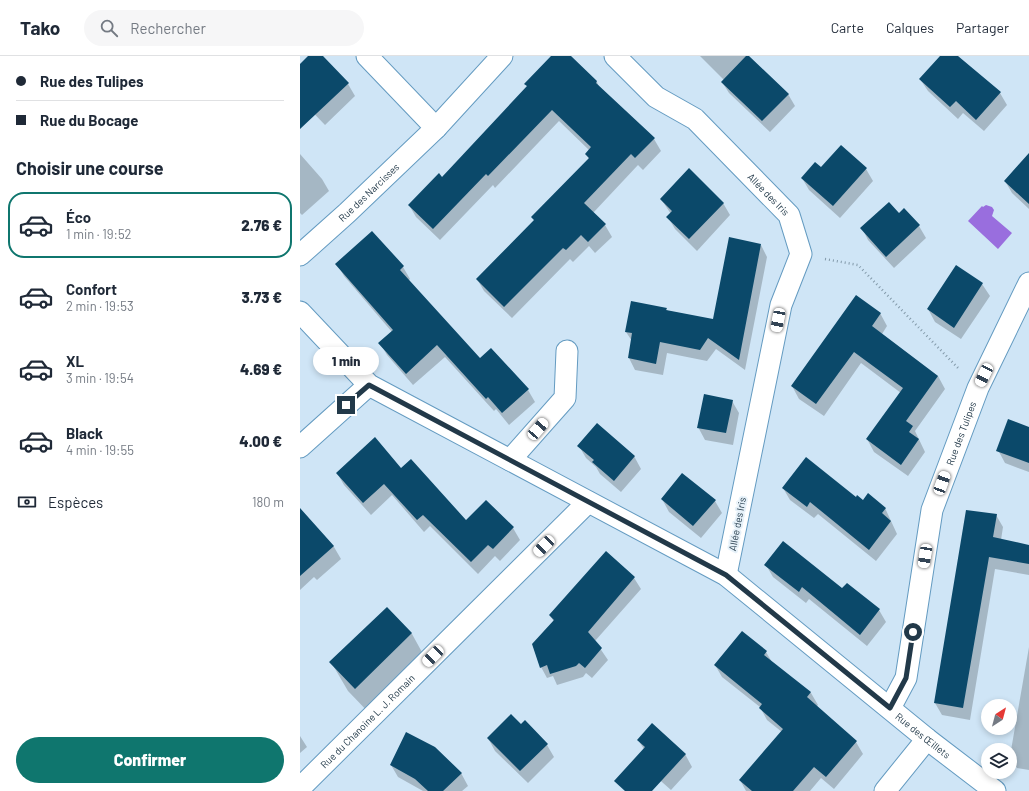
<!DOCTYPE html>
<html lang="fr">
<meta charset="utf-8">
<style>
:root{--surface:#fff;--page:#f6f6f7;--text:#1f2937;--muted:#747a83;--line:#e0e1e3;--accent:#0f766e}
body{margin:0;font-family:Barlow,sans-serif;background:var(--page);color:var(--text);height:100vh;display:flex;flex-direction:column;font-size:15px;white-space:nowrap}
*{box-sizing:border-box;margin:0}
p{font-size:13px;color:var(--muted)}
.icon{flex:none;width:22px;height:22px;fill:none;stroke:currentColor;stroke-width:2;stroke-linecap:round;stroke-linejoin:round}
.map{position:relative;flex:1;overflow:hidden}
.sheet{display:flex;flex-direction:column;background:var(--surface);width:300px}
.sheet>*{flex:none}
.top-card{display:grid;align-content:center;height:88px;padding:0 16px;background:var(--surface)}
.needle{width:26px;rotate:36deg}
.buttons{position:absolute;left:681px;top:643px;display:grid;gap:8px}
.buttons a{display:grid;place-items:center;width:36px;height:36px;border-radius:50%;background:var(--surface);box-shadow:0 2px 6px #0003;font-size:20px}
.end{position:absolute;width:18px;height:18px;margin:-9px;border:5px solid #223949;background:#fff;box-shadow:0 0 0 2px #fff}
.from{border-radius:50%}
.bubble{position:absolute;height:28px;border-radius:14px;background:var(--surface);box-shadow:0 2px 6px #0003;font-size:13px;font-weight:800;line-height:28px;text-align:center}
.car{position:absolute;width:12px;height:24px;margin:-12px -6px;border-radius:5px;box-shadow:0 0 3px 1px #0007;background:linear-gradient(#fff 24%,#345 0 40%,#fff 0 76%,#345 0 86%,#fff 0)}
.top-card b{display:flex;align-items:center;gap:14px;height:38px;font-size:15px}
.top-card b+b{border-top:1px solid var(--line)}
.top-card i{width:10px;height:10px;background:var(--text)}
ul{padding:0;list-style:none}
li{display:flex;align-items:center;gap:12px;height:66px;margin:0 8px 6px;padding:0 8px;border:2px solid transparent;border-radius:16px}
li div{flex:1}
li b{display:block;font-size:15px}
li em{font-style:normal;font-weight:800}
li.current{border-color:var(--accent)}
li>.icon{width:36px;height:36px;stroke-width:1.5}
h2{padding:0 16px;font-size:18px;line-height:48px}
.pay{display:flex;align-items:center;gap:10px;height:44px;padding:0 16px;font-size:15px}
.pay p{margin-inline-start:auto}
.primary-button{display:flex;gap:8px;margin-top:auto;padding:8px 16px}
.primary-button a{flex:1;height:46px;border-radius:24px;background:var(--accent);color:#fff;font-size:16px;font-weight:800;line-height:46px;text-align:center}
header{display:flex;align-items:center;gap:24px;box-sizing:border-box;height:56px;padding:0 20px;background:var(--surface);border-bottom:1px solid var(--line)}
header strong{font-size:19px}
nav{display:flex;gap:22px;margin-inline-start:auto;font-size:14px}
.search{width:280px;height:36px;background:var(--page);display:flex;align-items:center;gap:10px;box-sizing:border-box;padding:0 14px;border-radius:22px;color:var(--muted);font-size:15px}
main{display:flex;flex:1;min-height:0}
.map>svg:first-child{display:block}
.water{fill:#996ede}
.shadow{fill:#0003}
.building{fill:#0b496a}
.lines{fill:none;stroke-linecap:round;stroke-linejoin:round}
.street-casing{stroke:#649bc1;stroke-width:23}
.path{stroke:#839aaa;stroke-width:2.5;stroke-dasharray:1 3;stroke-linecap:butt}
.street{stroke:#fff;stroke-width:21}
.route{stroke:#223949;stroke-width:5}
.labels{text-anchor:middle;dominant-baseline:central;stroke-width:4;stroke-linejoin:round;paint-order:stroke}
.street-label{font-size:10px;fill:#223949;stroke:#e6f1f9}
</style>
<header>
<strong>Tako</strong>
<div class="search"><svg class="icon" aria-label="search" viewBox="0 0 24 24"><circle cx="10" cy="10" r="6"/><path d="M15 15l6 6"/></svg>Rechercher</div>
<nav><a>Carte</a><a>Calques</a><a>Partager</a></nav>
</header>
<main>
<section class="sheet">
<div class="top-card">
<b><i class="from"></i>Rue des Tulipes</b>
<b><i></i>Rue du Bocage</b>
</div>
<h2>Choisir une course</h2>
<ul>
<li class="current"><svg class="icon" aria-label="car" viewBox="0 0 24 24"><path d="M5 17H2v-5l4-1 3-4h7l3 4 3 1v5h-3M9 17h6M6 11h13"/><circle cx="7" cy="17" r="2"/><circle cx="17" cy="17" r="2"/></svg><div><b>Éco</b><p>1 min · 19:52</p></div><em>2.76 €</em></li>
<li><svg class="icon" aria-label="car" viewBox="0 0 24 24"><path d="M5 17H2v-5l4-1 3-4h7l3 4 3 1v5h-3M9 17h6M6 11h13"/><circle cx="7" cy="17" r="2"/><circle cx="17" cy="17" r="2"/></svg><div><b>Confort</b><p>2 min · 19:53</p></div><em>3.73 €</em></li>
<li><svg class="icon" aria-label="car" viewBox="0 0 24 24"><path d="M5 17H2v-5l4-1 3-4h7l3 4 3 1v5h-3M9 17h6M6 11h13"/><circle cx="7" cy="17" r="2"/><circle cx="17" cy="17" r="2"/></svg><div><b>XL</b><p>3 min · 19:54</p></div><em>4.69 €</em></li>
<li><svg class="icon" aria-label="car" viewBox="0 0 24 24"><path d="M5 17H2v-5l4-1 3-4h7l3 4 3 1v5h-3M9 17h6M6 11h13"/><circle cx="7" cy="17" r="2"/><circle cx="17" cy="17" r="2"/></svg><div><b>Black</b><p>4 min · 19:55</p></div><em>4.00 €</em></li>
</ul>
<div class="pay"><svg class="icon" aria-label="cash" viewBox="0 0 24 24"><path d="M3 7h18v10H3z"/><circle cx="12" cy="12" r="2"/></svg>Espèces<p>180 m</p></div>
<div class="primary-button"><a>Confirmer</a></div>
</section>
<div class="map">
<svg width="729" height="735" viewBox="0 0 729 735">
<rect width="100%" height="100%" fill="#cfe5f6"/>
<path class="water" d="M686 149 692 151 694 154 692 160 712 177 698 193 668 165 682 150 683 151Z"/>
<path class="shadow" d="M10 0H22L48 28 55 40 25 69 0 43V9Z
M252 0H269L297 26 300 33 354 83 361 95 343 114 338 109 293 157 305 169 312 181 295 197 289 190 273 206 270 203 212 262 184 235 177 223 234 165 289 103 286 98 289 94 259 65 195 132 193 129 140 184 116 161 109 149 142 122 227 31 226 28Z
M400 0H448L488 38 495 50 470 76 429 37 422 26 424 24Z
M641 0H657L700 37 707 49 684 75 663 57 658 63 628 35 620 23Z
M0 98 22 123 29 135 2 159 0 157Z
M729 98V153L712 137 705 125Z
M521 112 566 113 573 125 540 162 509 134 502 122Z
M361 143 423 147 430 159 397 195 375 173 368 161 371 158Z
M604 154 619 170 626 182 594 212 568 184 562 172 599 158Z
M461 189 467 201 445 314 416 293 407 305 367 297 363 319 335 314 329 302 332 285 326 276 366 253 368 255 414 264Z
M37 208 103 211 110 223 108 225 180 304 191 293 228 334 235 346 209 369 196 353 194 355 145 301 113 329 87 299 80 287 92 276 44 220Z
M682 228 690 240 661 283 635 266 628 253Z
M580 257 587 270 582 278 638 320 645 333 615 375 625 396 608 420 574 396 567 383 601 337 561 307 524 360 499 343 492 330Z
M432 345 439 357 433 389 405 384 398 371Z
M729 372V416L705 407 698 394Z
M279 390 334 400 341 413 321 436 300 418 296 411 286 402Z
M101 413 166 466 213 472 220 484 200 505 195 500 178 518 130 470 124 476 92 439 71 459 44 429 37 417Z
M483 432 556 442 585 452 597 478 576 505 518 458 514 462 490 444Z
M362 443 415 445 422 457 401 482 369 456Z
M0 454 34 491 41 503 17 524 14 521 0 534Z
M667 455 696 459 703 471 701 484 729 490V519L695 513 670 664 642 659 635 647Z
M306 496 334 522 341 533 295 585 308 604 292 622 286 617 283 621 257 629 253 620 247 622 241 611 254 566 250 559Z
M466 509 579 554 586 566 567 590 509 543 506 547 473 521Z
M87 552 112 578 128 607 73 661 48 635 31 606Z
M442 576 466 596 472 606 511 637 518 649 516 651 556 686 563 698 534 733 521 722 510 735H446L440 724 482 676 467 664 460 651 422 621 415 609Z
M729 591V714L717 712 710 700Z
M225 666 247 689 254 701 228 727 195 695 188 682 221 669Z
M0 680 7 691 0 697Z
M338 684 385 698 392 711 371 734 345 711 344 693Z
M91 709 161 717 168 730 162 735H123L98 721Z"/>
<path class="building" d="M8 0H23L49 27 0 73V8Z
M251 0H271L297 25 296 27 355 82 335 102 331 98 284 147 306 168 288 186 281 179 266 194 263 192 204 251 176 223 234 164 231 161 289 102 285 98 291 91 252 54 188 120 186 118 133 173 108 149 139 117 142 121 227 30 224 28Z
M446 0H449L489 38 462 65 421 26Z
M640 0H658L701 36 676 64 656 45 650 51 619 23Z
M541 89 567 112 533 150 501 122 515 106 521 111Z
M729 97V148L704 125Z
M389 112 424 147 389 183 366 161 372 155 360 143Z
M589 146 599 157 604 152 620 169 586 201 560 172Z
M72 175 104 210 100 214 180 302 191 292 229 333 202 357 188 341 186 343 137 289 106 318 78 287 93 274 35 208Z
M429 181 461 188 439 304 408 282 400 294 360 286 356 308 328 302 332 277 325 276 331 245 367 252 366 254 413 263Z
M656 209 683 227 654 272 627 253Z
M556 239 581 257 572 270 638 320 606 365 613 370 609 376 619 383 601 409 566 383 603 332 554 296 516 348 491 330Z
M404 338 433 344 426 377 397 372Z
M708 363 729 371V407L696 395Z
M297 367 335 400 314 425 292 406 294 404 277 390Z
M75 381 101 412 111 403 166 464 186 444 214 471 193 493 188 489 171 506 123 459 117 464 84 428 63 447 36 417Z
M506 401 556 441 557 439 563 444 568 437 586 452 582 457 591 465 569 494 510 446 507 451 482 432Z
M382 417 416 444 393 470 361 443Z
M0 452 34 490 0 520Z
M666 454 697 458 693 481 729 489V508L689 501 663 652 634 647Z
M483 485 542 532 547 527 580 553 560 579 502 531 499 536 464 509Z
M306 495 335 521 288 576 302 592 285 612 279 607 276 610 250 618 247 609 240 612 232 588 254 564 249 559Z
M87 551 112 577 55 633 29 606Z
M442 575 467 595 464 599 511 636 507 641 557 685 526 721 514 711 493 735H452L439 724 483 673 459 652 462 648 414 609Z
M211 658 221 668 225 664 248 688 220 715 187 682Z
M352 667 386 698 352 735H325L314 725 345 691 337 684Z
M106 676 135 691 162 717 143 735H128L115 723 90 709Z"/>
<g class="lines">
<g class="street-casing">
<g id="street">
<path d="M67 0 136 72"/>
<path id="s1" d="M315 0 356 41 395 63 489 159 501 198 481 249 426 519"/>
<path id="s2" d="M0 199 47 157 136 72 202 0"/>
<path id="s3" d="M0 256 69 329 426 519 627 683 695 735"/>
<path d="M0 391 69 329"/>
<path d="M210 404 265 342 267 295"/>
<path id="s4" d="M590 652 606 622 632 454 678 332 729 227"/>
<path id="s5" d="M0 732 288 446"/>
<path d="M585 735 627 683"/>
</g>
</g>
<path class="path" d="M525 203 558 209 659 313"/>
<use href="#street" class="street"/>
</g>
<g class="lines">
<path class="route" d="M46 349 69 329 426 519 590 652 606 622 613 576"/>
</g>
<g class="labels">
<g class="street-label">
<text stroke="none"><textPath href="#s2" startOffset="93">Rue des Narcisses</textPath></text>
<text stroke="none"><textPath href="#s1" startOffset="208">Allée des Iris</textPath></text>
<text stroke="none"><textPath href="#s4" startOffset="286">Rue des Tulipes</textPath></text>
<text transform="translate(437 468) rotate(-79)">Allée des Iris</text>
<text stroke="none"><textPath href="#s5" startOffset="95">Rue du Chanoine L. J. Romain</textPath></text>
<text stroke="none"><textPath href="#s3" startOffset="759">Rue des Œillets</textPath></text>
</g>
</g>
</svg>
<div class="buttons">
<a><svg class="needle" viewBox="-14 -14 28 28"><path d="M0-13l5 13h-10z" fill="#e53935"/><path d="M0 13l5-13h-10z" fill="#747a83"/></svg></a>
<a><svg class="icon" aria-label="layers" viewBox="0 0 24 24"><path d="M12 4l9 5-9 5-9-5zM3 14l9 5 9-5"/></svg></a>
</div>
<i class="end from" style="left:613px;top:576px"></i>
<i class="end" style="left:46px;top:349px"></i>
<div class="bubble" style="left:13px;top:291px;width:66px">1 min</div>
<i class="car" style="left:478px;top:264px;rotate:191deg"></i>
<i class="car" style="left:684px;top:319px;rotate:206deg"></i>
<i class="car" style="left:238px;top:373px;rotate:41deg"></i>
<i class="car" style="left:642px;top:427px;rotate:20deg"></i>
<i class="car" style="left:244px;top:490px;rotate:225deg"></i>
<i class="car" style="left:625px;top:500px;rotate:189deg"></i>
<i class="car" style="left:133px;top:600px;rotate:225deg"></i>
</div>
</main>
